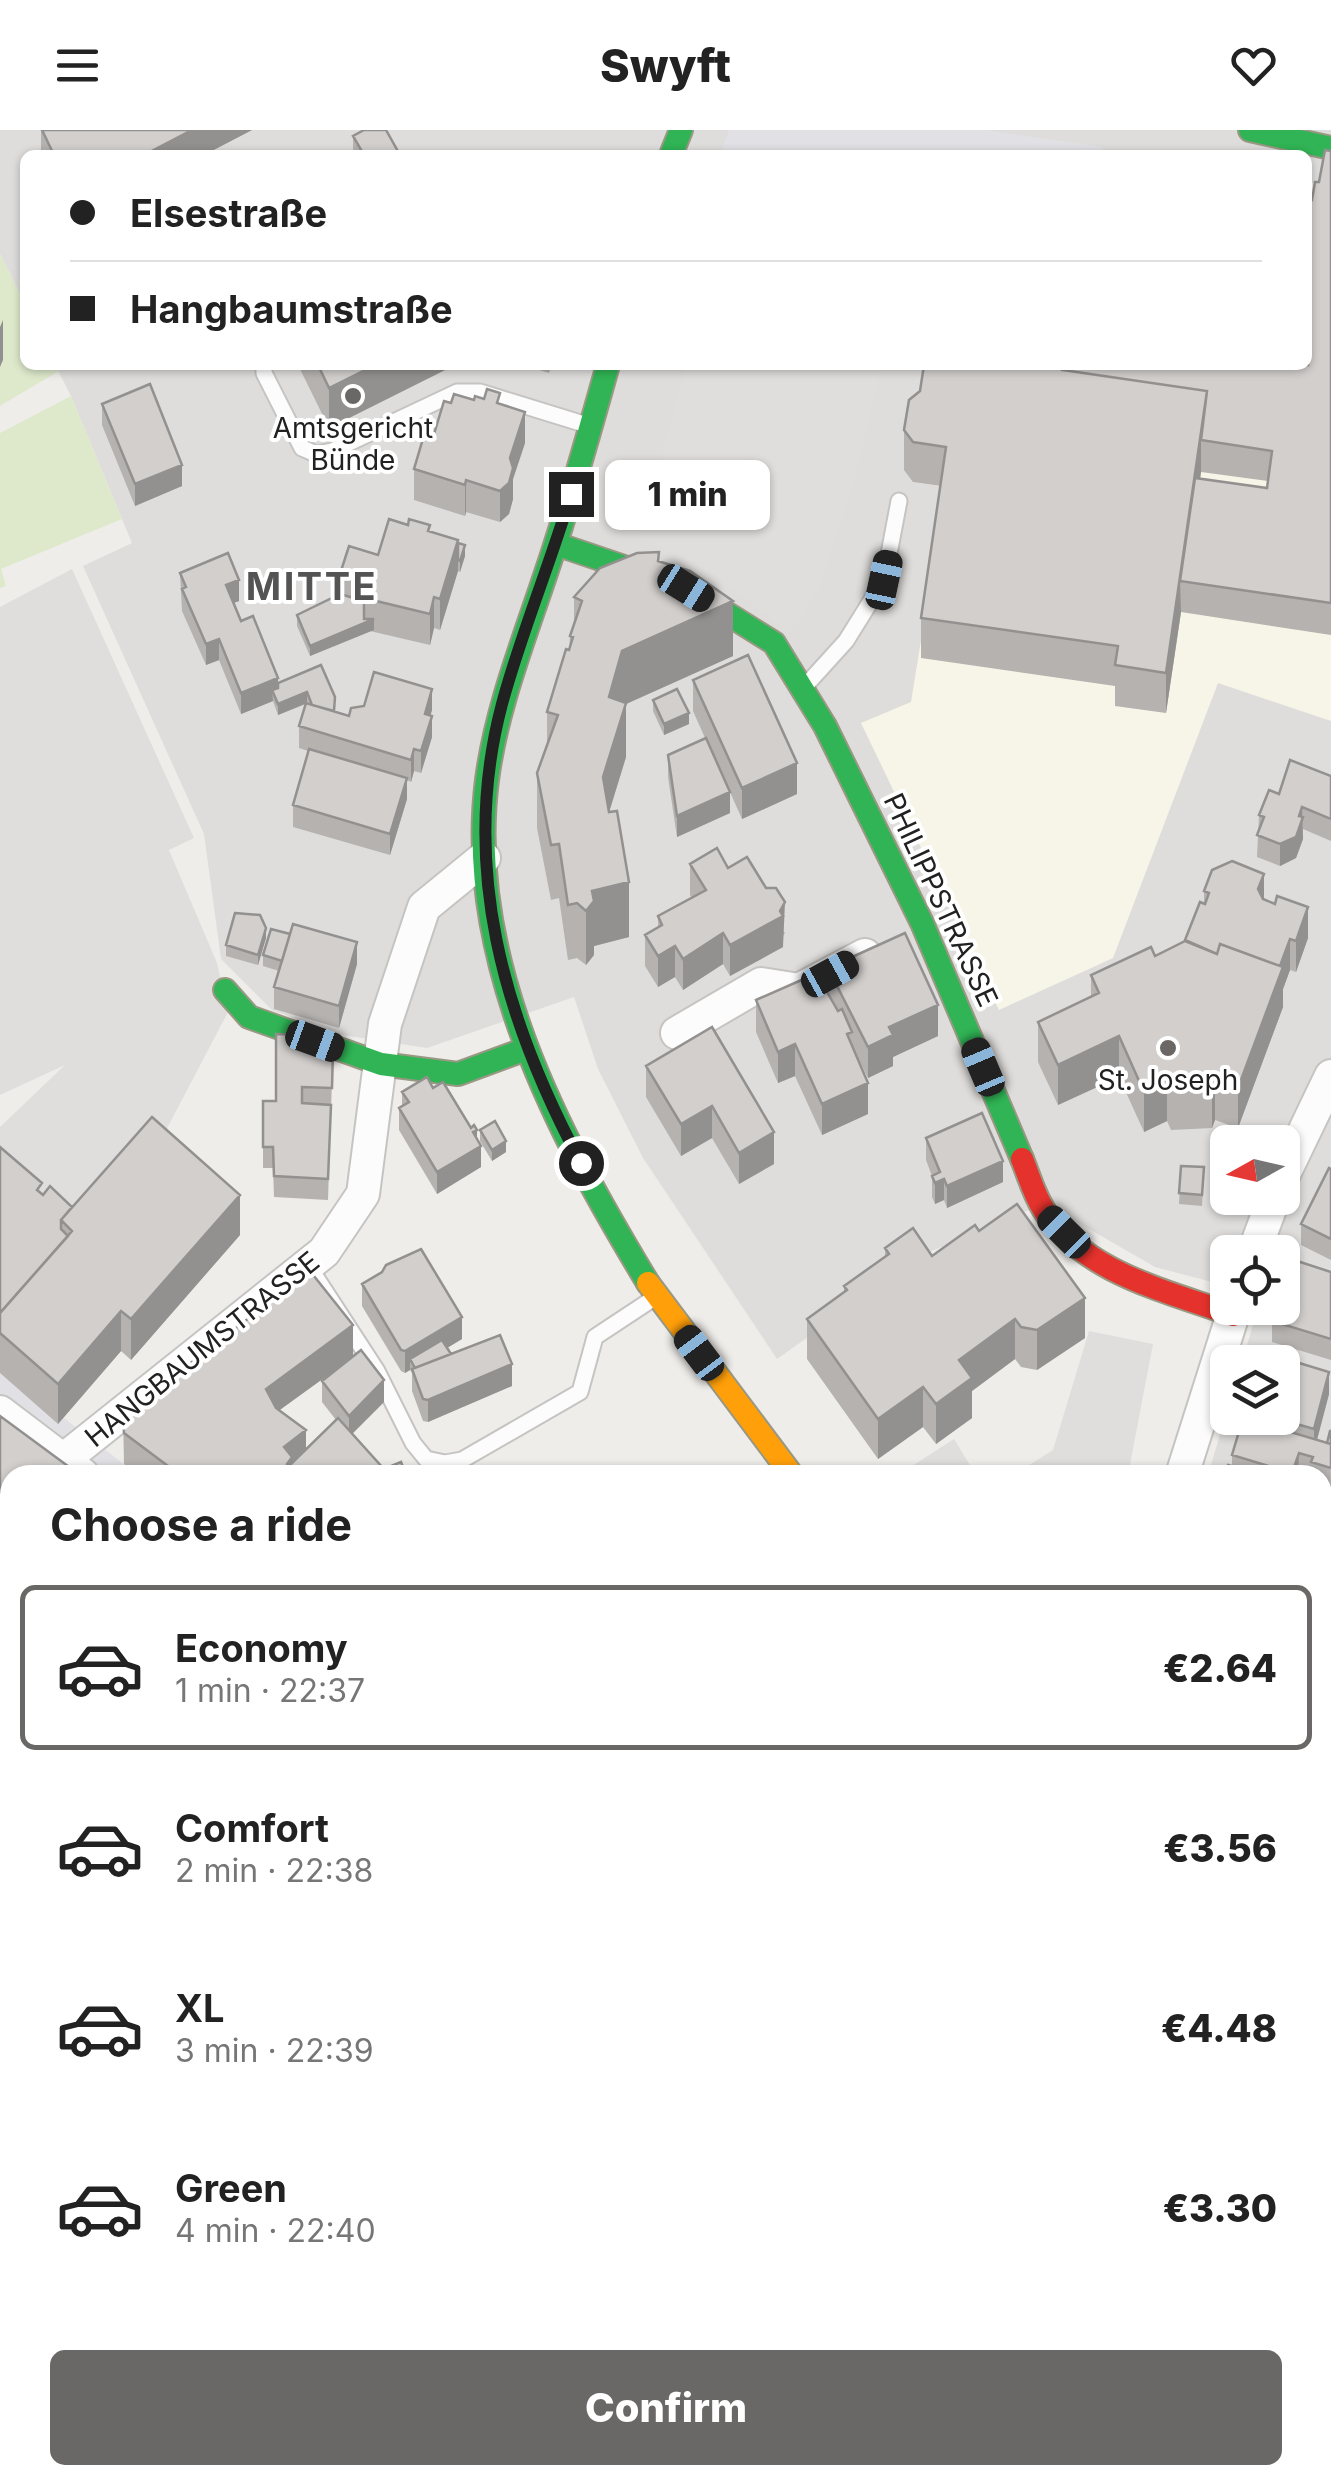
<!DOCTYPE html>
<meta charset="utf-8">
<style>
:root{--surface:#fff;--page:#f2f2f2;--text:#222;--muted:#767676;--line:#e0e0e0;--accent:#696867}
body{margin:0;font-family:Inter,sans-serif;background:var(--page);color:var(--text);height:100vh;display:flex;flex-direction:column;font-size:38px;white-space:nowrap}
*{box-sizing:border-box;margin:0}
p{font-size:32px;color:var(--muted)}
.icon{flex:none;width:55px;height:55px;fill:none;stroke:currentColor;stroke-width:2;stroke-linecap:round;stroke-linejoin:round}
.map{position:relative;flex:1;overflow:hidden}
.panel{position:absolute;left:0px;top:1335px;width:1332px;height:1020px;display:flex;flex-direction:column;background:var(--surface);border-radius:30px 30px 0 0;box-shadow:0 2px 8px #0004}
.panel>*{flex:none}
.banner{position:absolute;left:20px;top:20px;width:1292px;height:220px;border-radius:15px;box-shadow:0 2px 8px #0004;display:grid;align-content:center;height:220px;padding:0 50px;background:var(--surface)}
.needle{width:65px;rotate:262deg}
.buttons{position:absolute;left:1210px;top:995px;display:grid;gap:20px}
.buttons a{display:grid;place-items:center;width:90px;height:90px;border-radius:15px;background:var(--surface);box-shadow:0 2px 8px #0004;font-size:50px}
.end{position:absolute;width:45px;height:45px;margin:-22px;border:12px solid #212121;background:#fff;box-shadow:0 0 0 5px #fff}
.from{border-radius:50%}
.bubble{position:absolute;height:70px;border-radius:15px;background:var(--surface);box-shadow:0 2px 8px #0004;font-size:32px;font-weight:800;line-height:70px;text-align:center}
.car{position:absolute;width:30px;height:60px;margin:-30px -15px;border-radius:12px;box-shadow:0 0 8px 2px #0007;background:linear-gradient(#222 24%,#8ab4d8 0 40%,#222 0 76%,#8ab4d8 0 86%,#222 0)}
.banner b{display:flex;align-items:center;gap:35px;height:95px;font-size:38px}
.banner b+b{border-top:2px solid var(--line)}
.banner i{width:25px;height:25px;background:var(--text)}
ul{padding:0;list-style:none}
li{display:flex;align-items:center;gap:30px;height:165px;margin:0 20px 15px;padding:0 30px;border:5px solid transparent;border-radius:15px}
li div{flex:1}
li b{display:block;font-size:38px}
li em{font-style:normal;font-weight:800}
li.on{border-color:var(--accent)}
li>.icon{width:90px;height:90px;stroke-width:1.5}
h2{padding:0 50px;font-size:45px;line-height:120px}
.action{display:flex;gap:20px;margin-top:auto;padding:20px 50px}
.action a{flex:1;height:115px;border-radius:15px;background:var(--accent);color:#fff;font-size:40px;font-weight:800;line-height:115px;text-align:center}
header{display:flex;justify-content:space-between;align-items:center;height:130px;padding:0 50px;background:var(--surface);font-size:45px;font-weight:800}
.map>svg:first-child{display:block}
.residential{fill:#dedddb;fill-rule:evenodd}
.education{fill:#f7f5e7}
.grass{fill:#dee9cc}
.forest{fill:url(#forest-crowns)}
.park{fill:url(#park-crowns)}
.parking{fill:#dfdedd}
.plaza{fill:#e1e0e4}
.lines{fill:none;stroke-linecap:round;stroke-linejoin:round}
.lane-casing{stroke:#c5c4c2;stroke-width:19}
.street-casing{stroke:#c5c4c2;stroke-width:36}
.fast-casing{stroke:#989883;stroke-width:26}
.slow-casing{stroke:#989883;stroke-width:26}
.jam-casing{stroke:#989883;stroke-width:26}
.lane{stroke:#fdfcfc;stroke-width:15}
.street{stroke:#fdfcfc;stroke-width:32}
.fast{stroke:#30b455;stroke-width:22}
.slow{stroke:#ff9f0a;stroke-width:22}
.jam{stroke:#e5322d;stroke-width:22}
.wall{fill:#b5b2b0;fill-rule:evenodd}
.shaded-wall{fill:#939190}
.building{fill:#d2cfcd;stroke:#939190;stroke-width:2.5}
.route{stroke:#212121;stroke-width:12}
.poi-dot{fill:#696867;stroke:#fff;stroke-width:4}
.labels{text-anchor:middle;dominant-baseline:central;stroke-width:8;stroke-linejoin:round;paint-order:stroke}
.poi-label{font-size:28px;fill:#212121;stroke:#fff}
.street-label{font-size:28px;fill:#212121;stroke:#fff}
.district-label{font-size:38px;font-weight:bold;letter-spacing:2.5px;fill:#545454;stroke:#fff}
</style>
<header><svg class="icon" aria-label="menu" viewBox="0 0 24 24"><path d="M4 6h16M4 12h16M4 18h16"/></svg>Swyft<svg class="icon" aria-label="heart" viewBox="0 0 24 24"><path d="M12 20l-8-8c-3-5 5-10 8-4 3-6 11-1 8 4z"/></svg></header>
<div class="map">
<svg width="1331" height="2355" viewBox="0 0 1331 2355">
<defs>
<pattern id="forest-crowns" width="20" height="18" patternUnits="userSpaceOnUse" patternTransform="scale(2.5)"><rect width="20" height="18" fill="#cddbc1"/><path d="M2 6a3 3 0 1 1 6 0M12 15a3 3 0 1 1 6 0" fill="none" stroke="#b0bca6"/></pattern>
<pattern id="park-crowns" width="20" height="18" patternUnits="userSpaceOnUse" patternTransform="scale(2.5)"><rect width="20" height="18" fill="#dbf2d8"/><path d="M2 6a3 3 0 1 1 6 0M12 15a3 3 0 1 1 6 0" fill="none" stroke="#bccfb9"/></pattern>
</defs>
<rect width="100%" height="100%" fill="#efedea"/>
<path class="residential" d="M0 0H1331V1546L1323 1547 1322 1345H1208L1227 1281 1228 1288H1282V1232H1242L1258 1178H1282V1122H1228L1227 1156 1155 1137 1070 1088 1053 1070 927 1123 777 1229 643 1028 598 939 574 867 427 918 336 904 272 880 221 829 204 704 83 436 132 413 71 266 55 235H1308V25H25V174L0 124ZM1228 1012H1282V1068H1228Z
M1323 2334 1331 2335V2355H930L934 2345H1322Z"/>
<path class="education" d="M1308 52 1331 56V591L1218 553 1113 828 999 880 861 593 911 572 946 357 913 352 1308 235Z"/>
<path class="grass" d="M0 124 25 174V235H55L59 241 0 276Z
M71 266 122 389 1 439 6 456 0 458V303Z"/>
<path class="forest" d="M1331 1959V2335L1322 2334V1961Z"/>
<path class="park" d="M0 1776 10 1799V2182L0 2185Z"/>
<path class="parking" d="M687 235H882L856 343 819 458 792 501 786 502 723 451 640 405Z
M72 439 194 708 169 720 217 833 228 882 152 1027 76 1112 0 1037V997L65 935 0 965V477Z
M1089 1201 1153 1214 1128 1345H1013L1053 1320Z
M954 1309 976 1345H898Z"/>
<path class="plaza" d="M729 0H985L1103 17 1101 25H720Z
M0 1243 57 1293 64 1288 138 1345H39L0 1317Z
M271 2345 277 2355H19L14 2346Z"/>
<g class="lines">
<g class="lane-casing">
<path id="lane" d="M264 235V243L302 318 316 324 332 321 457 262H480L587 295
M807 554 846 511 884 450 899 371
M308 1135 377 1241 413 1313 426 1329 445 1333 462 1330 580 1262 595 1207 654 1168"/>
</g>
<g class="street-casing">
<path id="street" d="M677 903 761 854 799 860 865 825
M1282 1048 1331 946
M1254 1122 1274 1068
M0 1282 83 1345
M63 1330 324 1122 363 1064 385 894 424 777 484 728
M1182 1345 1235 1178
M1322 1513 1331 1511
M0 1579 10 1573
M0 1758 10 1782
M96 2355 112 2345
M151 2355 153 2345"/>
</g>
<g class="fast-casing">
<path id="fast" d="M1250 0 1331 18
M671 25 681 0
M608 235C588 306 569 376 545 446 523 512 496 580 487 650 464 829 558 1004 648 1153
M556 414 686 458 774 513 825 596 922 793 1022 1029
M225 860 249 887 381 934 458 944 526 919"/>
</g>
<g class="slow-casing">
<path id="slow" d="M648 1153 792 1345
M887 2355 890 2345"/>
</g>
<g class="jam-casing">
<path id="jam" d="M1022 1029C1029 1046 1034 1065 1044 1080 1083 1143 1168 1161 1233 1185"/>
</g>
<use href="#lane" class="lane"/>
<use href="#street" class="street"/>
<use href="#fast" class="fast"/>
<use href="#slow" class="slow"/>
<use href="#jam" class="jam"/>
</g>
<path class="wall" d="M41 0H252L204 25H41Z
M353 6 400 25H353Z
M1331 21V505L1181 482 1166 583 1115 576V556L921 528V488L941 356 913 352 904 340V300L1308 235V69L1312 70ZM1201 342 1268 351 1267 358 1200 349Z
M298 235H455L329 298Z
M523 235H552L549 243Z
M474 270 500 274 525 313 513 349V369L509 384 500 392 466 382 465 386 414 370V339L451 273Z
M102 274 182 356 135 376 102 295Z
M430 401 458 413 465 426 460 442 458 441 440 500 434 498 430 515 370 501 310 526 297 496V485L340 464V444Z
M659 431 733 526 626 574V627L609 682 629 807 594 816V825L586 835 577 828 568 830 559 768 551 770 537 698V643L547 615V582L569 520 570 506 574 493V467Z
M180 443 239 471 233 473 241 491 278 553 321 535 335 582 349 586 432 580 430 586 432 607 421 643 414 641 411 652 407 650V669L390 725 293 697V675L308 621 299 618V596L306 574 278 585 273 571 241 584 219 530 206 535 182 481Z
M693 550 797 664 742 689 730 662V683L677 707 668 647V625L705 608 693 581Z
M653 570 689 594 664 605 653 581Z
M1331 646V711L1303 699V709L1296 728 1280 736 1257 727 1259 685 1279 664Z
M690 734 728 738 785 803 783 806V817L730 846 723 834 683 860 675 847 658 857 645 836V805L658 798V786L692 768 690 765Z
M1204 761 1264 770 1308 808 1296 842 1290 840 1283 859V877L1238 998 1215 990 1212 998 1171 1000 1167 991 1144 1002 1119 947 1058 975 1038 932V892L1091 867V845L1155 826 1185 812 1204 774Z
M266 808 258 835 226 826V815Z
M263 825 357 834 339 898 274 879V857L279 841 263 836Z
M825 849 938 906 893 927V936L868 948 854 920 868 984 822 1005 795 946 778 953 756 902V870L808 853 825 857Z
M712 897 774 1034 739 1054 712 1008 681 1026 646 967V936Z
M299 915 333 920 328 1070 274 1067 273 1038H263V971H276Z
M433 958 477 1009 481 1037 437 1064 399 1000V978L402 976V962Z
M480 1000 506 1022 492 1031 480 1011Z
M926 1008 1003 1052 947 1078 944 1070 935 1074 932 1067V1046L926 1030Z
M0 1017 42 1064 72 1077 240 1105 131 1230 121 1221 58 1294 0 1243Z
M1181 1036 1204 1037 1202 1076 1179 1074Z
M1331 1039V1130L1301 1115V1094Z
M979 1101 1085 1208 1037 1240 1021 1237 1015 1229 972 1261V1288L936 1314 923 1297 878 1329 807 1229V1189L844 1162V1156L885 1127V1118L932 1126Z
M1331 1142V1230L1272 1212V1191Z
M362 1154 462 1209 447 1218 451 1224 512 1256 428 1292 423 1291 412 1261V1243L410 1240 405 1243 401 1241 362 1176Z
M353 1227 279 1280 306 1319 336 1290 322 1272V1251L384 1272 352 1304 384 1339 406 1345H138L124 1334 123 1285Z
M1329 1264 1317 1310 1327 1313 1330 1301 1331 1360 1322 1357V1345H1225L1232 1336V1325L1246 1288H1282Z
M0 1286 39 1314 5 1565 0 1557Z
M1322 1394 1324 1407 1331 1409V1489L1322 1490Z
M1331 1525V1761L1322 1762V1526Z
M10 1628V1737L7 1739 0 1722V1633Z
M523 2345H810V2355H523Z"/>
<path class="shaded-wall" d="M192 0H252L204 25H144Z
M3 190V230L0 237V197Z
M375 235H455L329 298V258Z
M1207 261 1201 310V342L1185 452 1180 451 1181 482 1166 583V543Z
M525 282V313L513 349V369L509 384 500 392V361Z
M182 335V356L135 376V354Z
M466 350V382L465 386V355Z
M458 410V441L440 500V469Z
M465 415V426L460 442V431Z
M239 450V471L226 476V455Z
M434 467V498L430 515V484Z
M733 471V526L626 574V627L603 702V647L609 567 622 521Z
M374 489V500L310 526V516Z
M219 509V530L206 535V514Z
M278 548V569L272 560 273 571 241 584V563Z
M432 559V580L425 605V584Z
M307 562V573L278 585V574Z
M689 583V594L664 605V594Z
M432 586V607L421 643V621Z
M414 619V641L411 652V630Z
M797 633V664L742 689V658Z
M407 648V669L390 725V704Z
M730 662V683L677 707V686Z
M1302 677 1303 709 1296 728 1280 736V714L1299 686Z
M1264 744V775L1258 759Z
M629 752V807L594 816V825L586 835V781L592 761Z
M785 772 783 817 730 846V815L780 781Z
M1308 777V808L1296 842V811Z
M266 798V808L258 835V825Z
M723 803V834L683 860V829Z
M1290 809V840L1283 859V877L1238 998V958Z
M357 812V834L339 898V876Z
M675 816V847L658 857V826Z
M938 875V906L893 927V936L868 948V917L889 897Z
M1119 906V947L1058 975V935Z
M795 914V946L778 953V922Z
M1215 949V990L1212 998V958Z
M1167 951V991L1144 1002V962Z
M868 953V984L822 1005V974Z
M712 976V1008L681 1026V994Z
M477 1000V1019L481 1016V1037L437 1064V1042L473 1002Z
M774 1002V1034L739 1054V1023Z
M506 1011V1022L492 1031V1020Z
M1003 1031V1052L947 1078V1056Z
M944 1049V1070L935 1074V1053Z
M240 1065V1105L131 1230V1189Z
M1085 1168V1208L1037 1240V1200Z
M121 1181V1221L58 1294V1254Z
M462 1187V1209L415 1237 410 1229V1240L405 1243V1221Z
M1015 1189V1229L972 1261V1288L936 1314V1274L959 1230Z
M353 1195V1227L266 1290V1259Z
M512 1234V1256L428 1292V1270Z
M1329 1242V1264L1314 1321V1299Z
M384 1250V1272L349 1307V1286Z
M923 1257V1297L878 1329V1289Z
M306 1300V1331L284 1345V1317Z
M1299 1323 1298 1345H1292V1343Z
M10 1530V1562L5 1565V1534Z
M1331 1684V1721L1324 1687Z
M10 1716V1737L7 1739V1717Z
M10 2317V2345H15L5 2352V2321Z
M5 2320V2355H0V2327Z"/>
<path class="building" d="M42 0H192L144 25H54Z
M364 0H386L400 25H364L353 6Z
M1325 20 1331 21V473L1180 451 1195 348 1267 358 1272 321 1201 310 1207 261 1063 240 1064 235H1308V103L1310 90H1308V69L1312 70 1315 52H1319Z
M318 235H375L329 258Z
M924 235H1062V240L1207 261 1166 543 1115 535 1118 516 921 488 946 317 913 312 904 300 909 270 920 261Z
M150 254 182 335 135 354 102 274Z
M487 259 500 263 497 273 525 282 510 328 513 338 509 353 500 361 466 350 465 355 414 339 425 302 434 304 444 271 451 273 454 264 474 270 475 266 484 269Z
M389 389 408 395 409 389 430 395 428 401 458 410 440 469 434 467 430 484 364 468 369 452 340 444 349 416 378 425Z
M458 413 465 415 460 431 458 430Z
M659 422 658 431 690 441 733 471 622 521 609 567 626 573 603 647 609 682 617 681 629 752 592 761 594 771 586 781 577 773 568 775 559 714 551 715 537 643 558 585 547 582 566 519 569 520 573 507 570 506 582 471 574 467 600 438 637 423Z
M228 423 239 450 226 455 241 491 253 486 278 548 241 563 219 509 206 514 182 459 186 457 180 443Z
M340 464 364 471V489H374L310 516 297 485Z
M748 525 797 633 742 658 693 550Z
M321 535 335 567 334 581 312 575 307 562 278 574 272 560 278 558V553Z
M374 542 432 559 425 584 432 586 421 621 414 619 411 630 299 596 306 573 349 586 351 578 364 576Z
M677 559 689 583 664 594 653 570Z
M706 608 730 662 677 686 668 625Z
M309 619 407 648 390 704 293 675Z
M1290 630 1331 646V689L1302 677 1299 686 1303 687 1296 707 1280 714 1257 705 1264 687 1259 685 1269 660 1279 664Z
M717 718 728 738 747 727 766 758H776L785 772 780 781 783 786 730 815 723 803 683 829 675 816 658 826 645 805 662 795 658 786 706 760 690 734Z
M1232 731 1264 744 1258 759 1263 769 1275 774 1277 766 1308 777 1296 811 1290 809 1280 836 1220 814 1217 824 1185 810 1200 772 1205 774 1209 763 1204 761 1212 740Z
M235 783 260 785 266 798 258 825 226 815Z
M293 794 357 812 339 876 274 857Z
M271 799 290 804 282 831 263 825Z
M905 803 938 875 889 897 893 905 868 917 836 854 825 849 830 837Z
M1185 811 1217 824 1220 814 1283 837 1238 958 1215 949 1212 958 1171 960 1167 951 1144 962 1119 906 1058 935 1038 892 1099 863 1091 845 1151 817 1155 826Z
M806 848 808 853 819 848 838 881 842 879 852 902 847 904 868 953 822 974 795 914 778 922 756 870Z
M712 897 774 1002 739 1023 712 976 681 994 646 936Z
M276 904 299 905 298 915 328 916 333 920 332 958 302 957V973L331 975 328 1049 274 1046 273 1017H263V971H276Z
M427 947 433 958 443 952 471 998 474 995 477 1000 473 1002 481 1016 437 1042 399 978 409 972 402 962Z
M982 983 1003 1031 947 1056 944 1049 935 1053 932 1046 940 1042 926 1008Z
M152 987 240 1065 131 1189 121 1181 58 1254 0 1203V1183L72 1101 61 1090Z
M495 991 506 1011 492 1020 480 1000Z
M0 1017 42 1053 37 1060 43 1065 50 1056 72 1077 61 1090V1099L68 1106 0 1183Z
M1181 1036 1204 1037 1202 1065 1179 1063Z
M1329 1038 1331 1039V1109L1301 1094Z
M1017 1074 1085 1168 1037 1200 1021 1197 1015 1189 959 1230 972 1248 936 1274 923 1257 878 1289 807 1189 847 1160 844 1156 889 1124 885 1118 913 1098 932 1126 975 1095 979 1101Z
M421 1119 462 1187 405 1221 401 1220 362 1154 382 1142 386 1135Z
M1291 1129 1331 1142V1209L1272 1191 1276 1178H1282V1156Z
M310 1141 353 1195 266 1259 276 1278 306 1300 284 1317 292 1327 287 1334 289 1336 338 1288 384 1339 401 1332 406 1345H180L124 1303 123 1285Z
M500 1205 512 1234 428 1270 423 1269 412 1239Z
M442 1210 451 1224 415 1238 410 1229Z
M361 1220 384 1250 349 1286 322 1251Z
M1263 1222 1329 1242 1314 1299 1276 1288H1282V1232H1260Z
M0 1286 80 1345H10V1530L5 1534 0 1526Z
M1243 1288 1331 1314V1338L1311 1332 1313 1327 1299 1323 1292 1343 1232 1325Z
M1330 1301H1331V1314L1327 1313Z
M1228 1335 1263 1345H1225Z
M1322 1406 1331 1409V1467L1322 1469Z
M1331 1525V1684L1324 1687 1331 1704V1721L1322 1722V1526Z
M10 1628V1716L7 1717 0 1701V1633Z
M6 2216 10 2222V2317L5 2321 0 2313V2221Z
M238 2345H273L276 2350 285 2345H345L351 2355H222Z
M397 2345H436L443 2355H384Z
M524 2345H790L791 2355H524Z
M1080 2345H1214L1227 2351 1230 2345H1295L1290 2355H1075Z"/>
<g class="lines">
<path class="route" d="M571 364C550 435 521 503 502 574 459 736 504 889 581 1033"/>
</g>
<g class="poi-dot">
<circle cx="353" cy="266" r="10"/>
<circle cx="1168" cy="918" r="10"/>
</g>
<g class="labels">
<g class="poi-label">
<text x="353" y="298">Amtsgericht<tspan x="353" dy="32">Bünde</tspan></text>
<text x="1168" y="950">St. Joseph</text>
</g>
<g class="street-label">
<text transform="translate(941 770) rotate(65)">PHILIPPSTRASSE</text>
<text transform="translate(202 1219) rotate(-39)">HANGBAUMSTRASSE</text>
</g>
<g class="district-label">
<text x="312" y="456">MITTE</text>
</g>
</g>
</svg>
<div class="buttons">
<a><svg class="needle" viewBox="-14 -14 28 28"><path d="M0-13l5 13h-10z" fill="#e53935"/><path d="M0 13l5-13h-10z" fill="#767676"/></svg></a>
<a><svg class="icon" aria-label="locate" viewBox="0 0 24 24"><circle cx="12" cy="12" r="6"/><path d="M12 2v4M12 18v4M2 12h4M18 12h4"/></svg></a>
<a><svg class="icon" aria-label="layers" viewBox="0 0 24 24"><path d="M12 4l9 5-9 5-9-5zM3 14l9 5 9-5"/></svg></a>
</div>
<i class="end from" style="left:581px;top:1033px"></i>
<i class="end" style="left:571px;top:364px"></i>
<div class="bubble" style="left:605px;top:330px;width:165px">1 min</div>
<i class="car" style="left:884px;top:450px;rotate:12deg"></i>
<i class="car" style="left:686px;top:458px;rotate:122deg"></i>
<i class="car" style="left:830px;top:844px;rotate:61deg"></i>
<i class="car" style="left:315px;top:911px;rotate:110deg"></i>
<i class="car" style="left:983px;top:937px;rotate:337deg"></i>
<i class="car" style="left:1064px;top:1102px;rotate:315deg"></i>
<i class="car" style="left:699px;top:1223px;rotate:323deg"></i>
<div class="banner">
<b><i class="from"></i>Elsestraße</b>
<b><i></i>Hangbaumstraße</b>
</div>
<section class="panel">
<h2>Choose a ride</h2>
<ul>
<li class="on"><svg class="icon" aria-label="car" viewBox="0 0 24 24"><path d="M5 17H2v-5l4-1 3-4h7l3 4 3 1v5h-3M9 17h6M6 11h13"/><circle cx="7" cy="17" r="2"/><circle cx="17" cy="17" r="2"/></svg><div><b>Economy</b><p>1 min · 22:37</p></div><em>€2.64</em></li>
<li><svg class="icon" aria-label="car" viewBox="0 0 24 24"><path d="M5 17H2v-5l4-1 3-4h7l3 4 3 1v5h-3M9 17h6M6 11h13"/><circle cx="7" cy="17" r="2"/><circle cx="17" cy="17" r="2"/></svg><div><b>Comfort</b><p>2 min · 22:38</p></div><em>€3.56</em></li>
<li><svg class="icon" aria-label="car" viewBox="0 0 24 24"><path d="M5 17H2v-5l4-1 3-4h7l3 4 3 1v5h-3M9 17h6M6 11h13"/><circle cx="7" cy="17" r="2"/><circle cx="17" cy="17" r="2"/></svg><div><b>XL</b><p>3 min · 22:39</p></div><em>€4.48</em></li>
<li><svg class="icon" aria-label="car" viewBox="0 0 24 24"><path d="M5 17H2v-5l4-1 3-4h7l3 4 3 1v5h-3M9 17h6M6 11h13"/><circle cx="7" cy="17" r="2"/><circle cx="17" cy="17" r="2"/></svg><div><b>Green</b><p>4 min · 22:40</p></div><em>€3.30</em></li>
</ul>
<div class="action"><a>Confirm</a></div>
</section>
</div>
